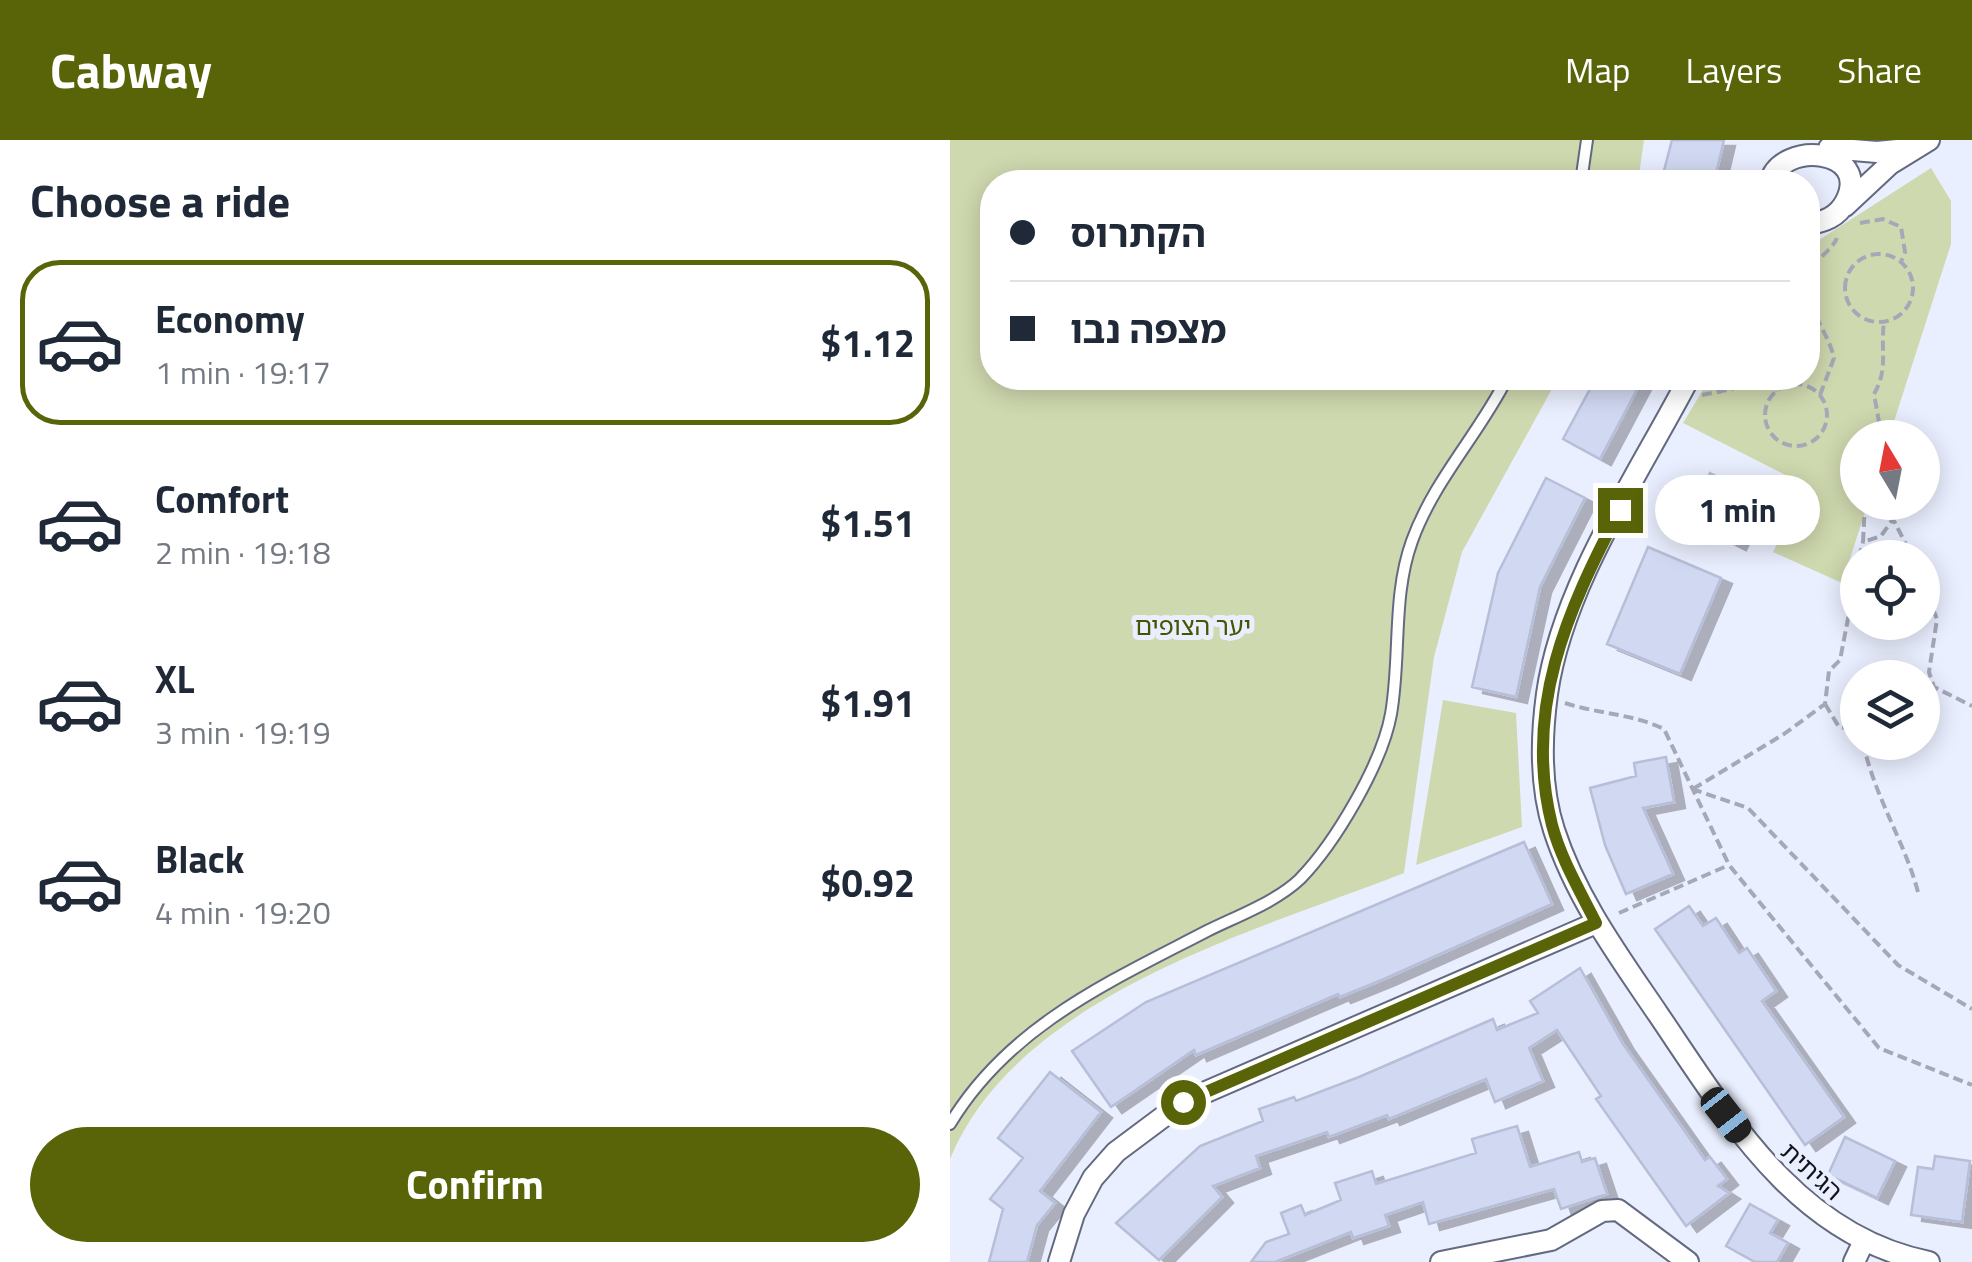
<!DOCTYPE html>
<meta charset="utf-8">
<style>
:root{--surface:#fff;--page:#f6f6f7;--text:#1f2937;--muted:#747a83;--line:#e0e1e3;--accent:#586407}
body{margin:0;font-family:"Titillium Web","Noto Sans Hebrew",sans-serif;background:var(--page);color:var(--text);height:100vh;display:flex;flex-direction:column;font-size:38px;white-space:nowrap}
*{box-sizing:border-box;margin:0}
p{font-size:32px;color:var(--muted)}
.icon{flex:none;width:55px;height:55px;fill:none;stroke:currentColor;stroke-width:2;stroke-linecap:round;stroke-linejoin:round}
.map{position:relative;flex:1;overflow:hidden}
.drawer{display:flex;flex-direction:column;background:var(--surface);width:950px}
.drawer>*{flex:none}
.guide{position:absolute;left:30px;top:30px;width:840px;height:220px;border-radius:40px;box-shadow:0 5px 25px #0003;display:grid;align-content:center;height:220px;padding:0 30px;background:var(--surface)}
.needle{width:65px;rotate:350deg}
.fabs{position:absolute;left:890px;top:280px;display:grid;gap:20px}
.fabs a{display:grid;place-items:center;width:100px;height:100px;border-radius:50%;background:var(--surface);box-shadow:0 5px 25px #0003;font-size:50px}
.end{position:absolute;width:45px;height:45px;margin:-22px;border:12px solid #586407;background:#fff;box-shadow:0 0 0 5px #fff}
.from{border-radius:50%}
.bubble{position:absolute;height:70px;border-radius:35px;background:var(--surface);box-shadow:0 5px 25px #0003;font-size:32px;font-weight:700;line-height:70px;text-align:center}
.car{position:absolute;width:30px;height:60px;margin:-30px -15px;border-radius:12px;box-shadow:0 0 8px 2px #0007;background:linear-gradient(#222 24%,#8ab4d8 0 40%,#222 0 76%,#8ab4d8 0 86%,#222 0)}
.guide b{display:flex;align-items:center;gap:35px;height:95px;font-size:38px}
.guide b+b{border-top:2px solid var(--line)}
.guide i{width:25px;height:25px;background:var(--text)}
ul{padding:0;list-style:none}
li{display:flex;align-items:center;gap:30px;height:165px;margin:0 20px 15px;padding:0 10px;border:5px solid transparent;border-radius:40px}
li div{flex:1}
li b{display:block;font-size:38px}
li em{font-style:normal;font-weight:700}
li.on{border-color:var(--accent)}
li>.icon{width:90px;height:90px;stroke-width:1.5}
h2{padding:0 30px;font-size:45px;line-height:120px}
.primary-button{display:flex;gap:20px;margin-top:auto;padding:20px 30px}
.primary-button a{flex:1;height:115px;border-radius:60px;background:var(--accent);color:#fff;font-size:40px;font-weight:700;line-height:115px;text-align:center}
header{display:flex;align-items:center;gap:60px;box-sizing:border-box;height:140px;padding:0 50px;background:var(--accent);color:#fff}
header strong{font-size:48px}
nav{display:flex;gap:55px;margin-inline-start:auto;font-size:35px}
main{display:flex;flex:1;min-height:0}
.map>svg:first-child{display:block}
.green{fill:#cfd9af}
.building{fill:#d1d9f2;stroke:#b7bed7;stroke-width:2.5;filter:url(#shadow)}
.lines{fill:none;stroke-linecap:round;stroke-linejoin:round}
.lane-casing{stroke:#636a80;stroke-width:14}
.street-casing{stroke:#636a80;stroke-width:24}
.path{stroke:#a5a9b7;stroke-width:4;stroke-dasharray:10 5;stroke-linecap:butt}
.lane{stroke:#fff;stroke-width:10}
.street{stroke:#fff;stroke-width:20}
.route{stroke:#586407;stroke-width:12}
.labels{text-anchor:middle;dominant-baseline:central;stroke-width:10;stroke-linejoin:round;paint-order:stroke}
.park-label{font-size:25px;fill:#495400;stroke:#eaefff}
.street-label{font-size:25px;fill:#11131c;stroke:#eaefff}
</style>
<header>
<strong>Cabway</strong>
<nav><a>Map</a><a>Layers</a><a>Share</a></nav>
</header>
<main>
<section class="drawer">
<h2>Choose a ride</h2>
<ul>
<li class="on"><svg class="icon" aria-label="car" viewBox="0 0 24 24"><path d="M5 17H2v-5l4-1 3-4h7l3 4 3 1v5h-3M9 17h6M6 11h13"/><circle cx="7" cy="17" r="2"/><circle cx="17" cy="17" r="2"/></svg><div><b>Economy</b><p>1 min · 19:17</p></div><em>$1.12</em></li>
<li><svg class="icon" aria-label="car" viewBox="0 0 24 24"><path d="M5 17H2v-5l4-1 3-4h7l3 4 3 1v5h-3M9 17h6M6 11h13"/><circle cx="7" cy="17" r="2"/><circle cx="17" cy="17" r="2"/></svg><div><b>Comfort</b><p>2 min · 19:18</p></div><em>$1.51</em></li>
<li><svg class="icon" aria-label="car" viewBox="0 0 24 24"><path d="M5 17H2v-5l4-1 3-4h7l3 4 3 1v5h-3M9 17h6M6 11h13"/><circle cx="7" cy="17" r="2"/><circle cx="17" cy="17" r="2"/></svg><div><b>XL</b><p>3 min · 19:19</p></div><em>$1.91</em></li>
<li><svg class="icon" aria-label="car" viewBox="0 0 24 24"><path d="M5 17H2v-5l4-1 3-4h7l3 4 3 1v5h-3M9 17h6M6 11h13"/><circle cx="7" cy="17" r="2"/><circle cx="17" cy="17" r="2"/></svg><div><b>Black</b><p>4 min · 19:20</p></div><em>$0.92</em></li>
</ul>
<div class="primary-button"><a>Confirm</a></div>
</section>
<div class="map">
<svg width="1022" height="1122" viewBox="0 0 1022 1122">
<defs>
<filter id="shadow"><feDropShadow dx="11" dy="6" stdDeviation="0" flood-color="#0004"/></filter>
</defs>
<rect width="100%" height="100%" fill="#eaefff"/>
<path class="green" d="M0 0H694L688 42H42V238H608L512 412 484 517 454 733C304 792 68 855 0 1019Z
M981 28 1001 61V104L939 297 908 298V362L918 363 892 443 823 412 857 346 733 283 760 238H858V107Z
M493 560 566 573 572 687 466 725Z"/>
<path class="building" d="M722 0H774L764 42H711Z
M646 238H693L650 319 613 299Z
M760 333 808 357 785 404 736 380Z
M596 338 635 358 590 447 566 557 522 547 548 433Z
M698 407 771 438 730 534 657 504Z
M716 617 724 662 693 668 723 734 676 754 655 705 640 648 686 636 684 623Z
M574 702 602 764 434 839 390 857 388 854 246 915 244 910 161 967 122 911 196 862Z
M739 766 753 786 766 778 789 813 797 808 826 851 812 861 894 977 855 1005 705 789Z
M630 828 673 904 755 1020 760 1017 777 1039 768 1046 779 1053 736 1086 646 959 651 956 607 890 579 908 593 941 545 962 536 939 439 979 437 975 379 997 377 992 306 1016 310 1028 263 1046 272 1057 209 1120 166 1083 250 1006 313 981 309 969 344 957 346 961 409 937 543 879 547 890 588 873 580 861Z
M100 932 151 972 90 1051 105 1063 87 1085 77 1122H39L53 1069 40 1059 73 1018 48 998Z
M567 986 580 1027 629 1012 632 1022 645 1018 657 1054 611 1069 604 1049 479 1084 473 1062 435 1075 439 1086 403 1098 401 1092 325 1122H301L316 1102 339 1094 331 1073 351 1065 355 1075 391 1060 385 1043 422 1031 426 1044 526 1013 522 999Z
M895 997 945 1021 927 1058 878 1035Z
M985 1016 1020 1021 1012 1082 961 1075 968 1027 983 1029Z
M800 1064 828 1080 820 1093 838 1103 827 1122H805L776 1106Z"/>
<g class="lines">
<g class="lane-casing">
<path id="lane" d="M631 42 637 0
M0 984C59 886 159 842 257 791 287 776 326 762 350 739 385 703 432 624 441 574 451 517 442 456 462 401 484 340 529 294 557 238"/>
</g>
<g class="street-casing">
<path id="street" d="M879 8 927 12 957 9
M820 42C831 0 922 8 896 61 888 77 874 82 858 84
M895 66 940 24 979 0
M739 238C689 334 612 446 597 554 591 598 590 647 604 690 626 758 668 815 708 874 778 977 847 1096 979 1122
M109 1122 124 1074 143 1038 166 1012 233 962 646 783
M491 1122 601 1100 652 1071 668 1070 738 1122
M904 1122 913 1103"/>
</g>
<path class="path" d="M910 83 933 79 951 87 955 112 951 122
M895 148a34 34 0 1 1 68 0a34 34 0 1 1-68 0Z
M768 238 769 254
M819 238 826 252
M815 275a31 31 0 1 1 62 0a31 31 0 1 1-62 0Z
M752 255 782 249 797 238
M870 255 884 218C878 189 847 160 863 128 868 117 882 110 887 98
M925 298 929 282 924 254C939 228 930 210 934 182
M915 362 913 402 931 396 943 379 963 418
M909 418 913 402
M972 441 987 479 979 532 984 547 1022 566
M615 563C648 574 684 574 714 589L779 725 929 908 1022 945
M875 564 889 587 908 590
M913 602C924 657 956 703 969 756
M742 649 798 668 948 825 1022 869
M743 649 834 594 875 564 879 531 890 520 908 427
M669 773 779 725"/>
<use href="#lane" class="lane"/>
<use href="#street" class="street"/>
</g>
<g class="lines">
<path class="route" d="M233 962 646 783C630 751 611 719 602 685 573 570 617 470 670 370"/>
</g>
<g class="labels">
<g class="park-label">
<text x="243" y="486">יער הצופים</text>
</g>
<g class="street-label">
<text transform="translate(862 1031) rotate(42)">הגיתית</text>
</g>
</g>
</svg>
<div class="fabs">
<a><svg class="needle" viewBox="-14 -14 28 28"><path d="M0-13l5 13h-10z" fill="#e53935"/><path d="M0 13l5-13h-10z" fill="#747a83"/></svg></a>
<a><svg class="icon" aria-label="locate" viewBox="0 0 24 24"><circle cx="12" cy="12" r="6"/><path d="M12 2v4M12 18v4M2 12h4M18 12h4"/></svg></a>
<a><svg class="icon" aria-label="layers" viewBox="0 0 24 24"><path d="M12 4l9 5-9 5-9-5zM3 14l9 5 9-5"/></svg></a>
</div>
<i class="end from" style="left:233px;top:962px"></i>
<i class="end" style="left:670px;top:370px"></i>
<div class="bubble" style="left:705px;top:335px;width:165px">1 min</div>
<i class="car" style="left:776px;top:975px;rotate:142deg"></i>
<div class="guide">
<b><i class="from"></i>הקתרוס</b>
<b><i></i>מצפה נבו</b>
</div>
</div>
</main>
